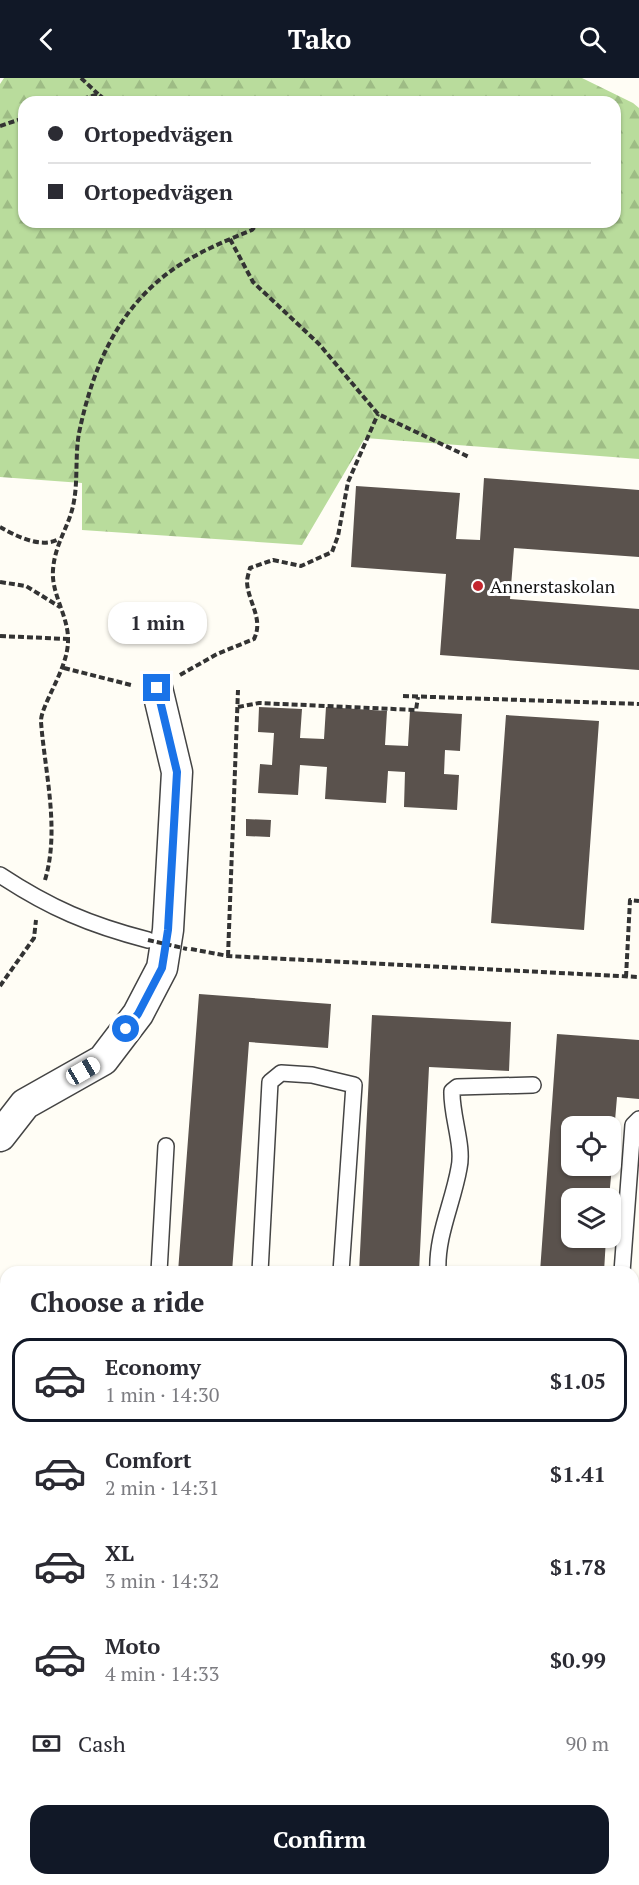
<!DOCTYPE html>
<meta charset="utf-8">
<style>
:root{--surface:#fff;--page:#f7f7f7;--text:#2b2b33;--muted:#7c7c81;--line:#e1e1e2;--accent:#111827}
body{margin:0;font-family:"PT Serif",serif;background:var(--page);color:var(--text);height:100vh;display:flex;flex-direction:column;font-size:22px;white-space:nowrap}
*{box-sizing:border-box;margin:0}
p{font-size:20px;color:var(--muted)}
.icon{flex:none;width:33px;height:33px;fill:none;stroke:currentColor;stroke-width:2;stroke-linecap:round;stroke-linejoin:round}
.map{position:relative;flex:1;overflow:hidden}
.drawer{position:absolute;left:0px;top:1188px;width:639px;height:620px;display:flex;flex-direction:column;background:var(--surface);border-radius:18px 18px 0 0;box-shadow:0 2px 4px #0004}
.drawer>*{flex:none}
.hud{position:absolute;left:18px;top:18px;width:603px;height:132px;border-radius:18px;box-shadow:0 2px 4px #0004;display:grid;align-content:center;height:132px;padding:0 30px;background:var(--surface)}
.controls{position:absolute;left:561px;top:1038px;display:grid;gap:12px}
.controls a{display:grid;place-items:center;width:60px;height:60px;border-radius:12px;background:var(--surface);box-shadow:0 2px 4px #0004;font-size:30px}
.end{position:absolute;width:27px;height:27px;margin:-14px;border:8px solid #1a73e8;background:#fff;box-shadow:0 0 0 3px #fff}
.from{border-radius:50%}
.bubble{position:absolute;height:42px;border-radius:18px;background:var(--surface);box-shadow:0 2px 4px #0004;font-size:20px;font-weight:600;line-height:42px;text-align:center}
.car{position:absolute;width:18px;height:36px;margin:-18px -9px;border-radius:8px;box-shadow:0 0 4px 2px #0007;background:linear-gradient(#fff 24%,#345 0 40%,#fff 0 76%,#345 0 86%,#fff 0)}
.hud b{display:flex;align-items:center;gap:21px;height:57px;font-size:22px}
.hud b+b{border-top:2px solid var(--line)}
.hud i{width:15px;height:15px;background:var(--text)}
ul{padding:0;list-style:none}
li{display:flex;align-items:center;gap:18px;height:84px;margin:0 12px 9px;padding:0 18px;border:3px solid transparent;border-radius:18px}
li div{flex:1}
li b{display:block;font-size:22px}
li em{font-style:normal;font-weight:600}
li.current{border-color:var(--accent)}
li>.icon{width:54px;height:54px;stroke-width:1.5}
h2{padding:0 30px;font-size:27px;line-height:72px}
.pay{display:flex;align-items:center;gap:15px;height:66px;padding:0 30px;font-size:22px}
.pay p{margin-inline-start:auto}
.action{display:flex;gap:12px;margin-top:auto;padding:12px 30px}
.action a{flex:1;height:69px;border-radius:18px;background:var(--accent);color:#fff;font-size:24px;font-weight:600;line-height:69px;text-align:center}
header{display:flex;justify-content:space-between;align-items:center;height:78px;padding:0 30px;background:var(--accent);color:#fff;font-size:27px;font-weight:600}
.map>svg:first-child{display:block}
.forest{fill:url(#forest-firs);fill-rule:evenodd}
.building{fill:#5a524d}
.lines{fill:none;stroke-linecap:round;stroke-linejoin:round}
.lane-casing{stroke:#444;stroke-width:18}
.street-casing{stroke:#444;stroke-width:33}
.secondary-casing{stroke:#333;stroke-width:36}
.path{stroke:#333;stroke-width:4;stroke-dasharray:6 3;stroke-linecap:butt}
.lane{stroke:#fff;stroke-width:15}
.street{stroke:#fff;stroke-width:30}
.secondary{stroke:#fff6b0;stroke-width:33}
.path-bridge{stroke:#333;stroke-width:4;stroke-dasharray:6 3;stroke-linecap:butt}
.route{stroke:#1a73e8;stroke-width:8}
.poi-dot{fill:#c4262e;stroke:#fff;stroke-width:2}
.labels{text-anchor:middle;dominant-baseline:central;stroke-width:6;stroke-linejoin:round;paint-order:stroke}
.poi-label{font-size:18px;fill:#111;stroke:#fff;text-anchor:start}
</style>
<header><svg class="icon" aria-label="back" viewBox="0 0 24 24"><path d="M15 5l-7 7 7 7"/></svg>Tako<svg class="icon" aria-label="search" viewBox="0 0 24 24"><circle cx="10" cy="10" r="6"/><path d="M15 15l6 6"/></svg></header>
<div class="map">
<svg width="639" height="1807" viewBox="0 0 639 1807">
<defs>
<pattern id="forest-firs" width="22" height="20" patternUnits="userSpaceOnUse" patternTransform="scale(1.5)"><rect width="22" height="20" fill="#b9dc9c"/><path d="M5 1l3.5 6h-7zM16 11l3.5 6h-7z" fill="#9ebc85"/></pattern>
</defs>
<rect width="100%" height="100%" fill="#fffdf5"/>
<path class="forest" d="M4 0H582L633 25 639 30V381L365 360 302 467 82 452V405L0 399V6ZM24 24H615V144H24Z
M0 1439 6 1440V1601H0Z
M633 1484H639V1637H633Z
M0 1658 6 1660V1802H633V1693H639V1807H0Z"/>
<path class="building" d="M484 400 639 412V479L514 470 510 521 639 531V592L440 577 446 496 351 489 356 408 460 415 456 461 480 462Z
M259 629 302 631 300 660 324 661 326 629 387 633 385 667 408 668 410 633 462 636 460 673 445 672 444 696 459 697 457 732 404 729 405 694 388 693 386 725 325 721 327 689 300 687 298 717 258 715 260 686 272 687 274 655 258 654Z
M506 637 599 643 584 852 491 845Z
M246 741 271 742 270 759 246 758Z
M199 916 331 926 328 970 249 964 232 1194H178Z
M372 937 511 944 509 993 429 989 419 1194H359Z
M557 956 639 962V1021L617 1019 612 1078 610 1048H572V1088H612L609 1120H572V1160H606L604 1194H540Z
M633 1359H639V1409H633Z"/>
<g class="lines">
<g class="lane-casing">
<path id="lane" d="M0 797C50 830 90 847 148 862
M159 1194 166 1068
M260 1194 270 1004 281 995 312 997 354 1007 341 1194
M438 1194C436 1158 453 1125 459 1090 464 1068 451 1037 452 1013L457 1009 533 1007
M622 1194 633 1047 639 1041
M633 1289H639"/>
</g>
<g class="street-casing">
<path id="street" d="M0 1058 25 1026 103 982 138 936 162 890 168 852 177 694 157 610
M0 1407 6 1438
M633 1456H639"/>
</g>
<g class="secondary-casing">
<path id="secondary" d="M0 1629 6 1630
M633 1673H639"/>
</g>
<path class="path" d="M81 0 98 16
M74 24 98 16 108 24
M0 48 24 40
M230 161 253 204 319 266 378 336 469 379
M0 449C16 458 39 470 57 462
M0 504 26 508 60 529
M0 558 68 561
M64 590 131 607
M180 597 217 576 254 561C264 541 248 524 247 504 247 500 249 494 250 490L273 482 301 488 332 474 338 458 348 404 378 336
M403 618 639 626
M238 629 259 625 416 632 418 619
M45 802C60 752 45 695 41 644 40 628 68 591 68 563 69 539 51 516 53 492 55 464 70 448 74 423 78 401 75 377 79 355 93 288 119 227 178 188 201 173 227 162 252 152L259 144
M191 871 228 878 639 899
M228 878 238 612
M626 899 630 822 639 823
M0 908 34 860 36 842"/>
<use href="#lane" class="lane"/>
<use href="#street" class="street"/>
<use href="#secondary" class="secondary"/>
<path class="path-bridge" d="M148 862 187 871"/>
</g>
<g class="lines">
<path class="route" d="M126 951 138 936 162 890 168 852 177 694 157 610"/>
</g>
<circle class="poi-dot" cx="478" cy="508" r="6"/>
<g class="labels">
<g class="poi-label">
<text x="490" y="508">Annerstaskolan</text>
</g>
</g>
</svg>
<div class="controls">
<a><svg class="icon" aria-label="locate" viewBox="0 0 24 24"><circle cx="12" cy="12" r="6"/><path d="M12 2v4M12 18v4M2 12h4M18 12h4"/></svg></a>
<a><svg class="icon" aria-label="layers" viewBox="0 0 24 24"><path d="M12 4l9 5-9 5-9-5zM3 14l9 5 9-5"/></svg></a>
</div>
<i class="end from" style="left:126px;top:951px"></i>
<i class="end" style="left:157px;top:610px"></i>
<div class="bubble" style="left:108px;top:524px;width:99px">1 min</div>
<i class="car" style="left:83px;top:993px;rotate:60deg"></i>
<div class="hud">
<b><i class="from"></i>Ortopedvägen</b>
<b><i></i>Ortopedvägen</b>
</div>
<section class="drawer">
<h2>Choose a ride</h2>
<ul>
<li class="current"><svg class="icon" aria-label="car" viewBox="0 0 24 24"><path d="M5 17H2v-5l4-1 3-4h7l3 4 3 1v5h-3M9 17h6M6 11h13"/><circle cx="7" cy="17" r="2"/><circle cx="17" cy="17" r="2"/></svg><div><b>Economy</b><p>1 min · 14:30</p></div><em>$1.05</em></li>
<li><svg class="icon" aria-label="car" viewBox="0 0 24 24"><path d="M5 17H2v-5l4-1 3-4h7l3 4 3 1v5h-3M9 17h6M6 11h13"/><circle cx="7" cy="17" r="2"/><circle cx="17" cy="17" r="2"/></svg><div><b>Comfort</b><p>2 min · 14:31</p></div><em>$1.41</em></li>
<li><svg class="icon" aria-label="car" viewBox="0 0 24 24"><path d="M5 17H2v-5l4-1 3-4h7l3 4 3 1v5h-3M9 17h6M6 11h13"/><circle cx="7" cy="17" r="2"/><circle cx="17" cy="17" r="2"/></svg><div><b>XL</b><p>3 min · 14:32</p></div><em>$1.78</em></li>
<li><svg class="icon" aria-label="car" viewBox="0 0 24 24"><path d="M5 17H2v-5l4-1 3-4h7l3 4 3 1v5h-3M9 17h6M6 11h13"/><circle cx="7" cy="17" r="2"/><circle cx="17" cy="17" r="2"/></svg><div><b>Moto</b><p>4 min · 14:33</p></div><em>$0.99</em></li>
</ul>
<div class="pay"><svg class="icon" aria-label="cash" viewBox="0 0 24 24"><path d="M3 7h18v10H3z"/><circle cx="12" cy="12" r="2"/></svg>Cash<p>90 m</p></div>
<div class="action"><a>Confirm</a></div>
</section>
</div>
